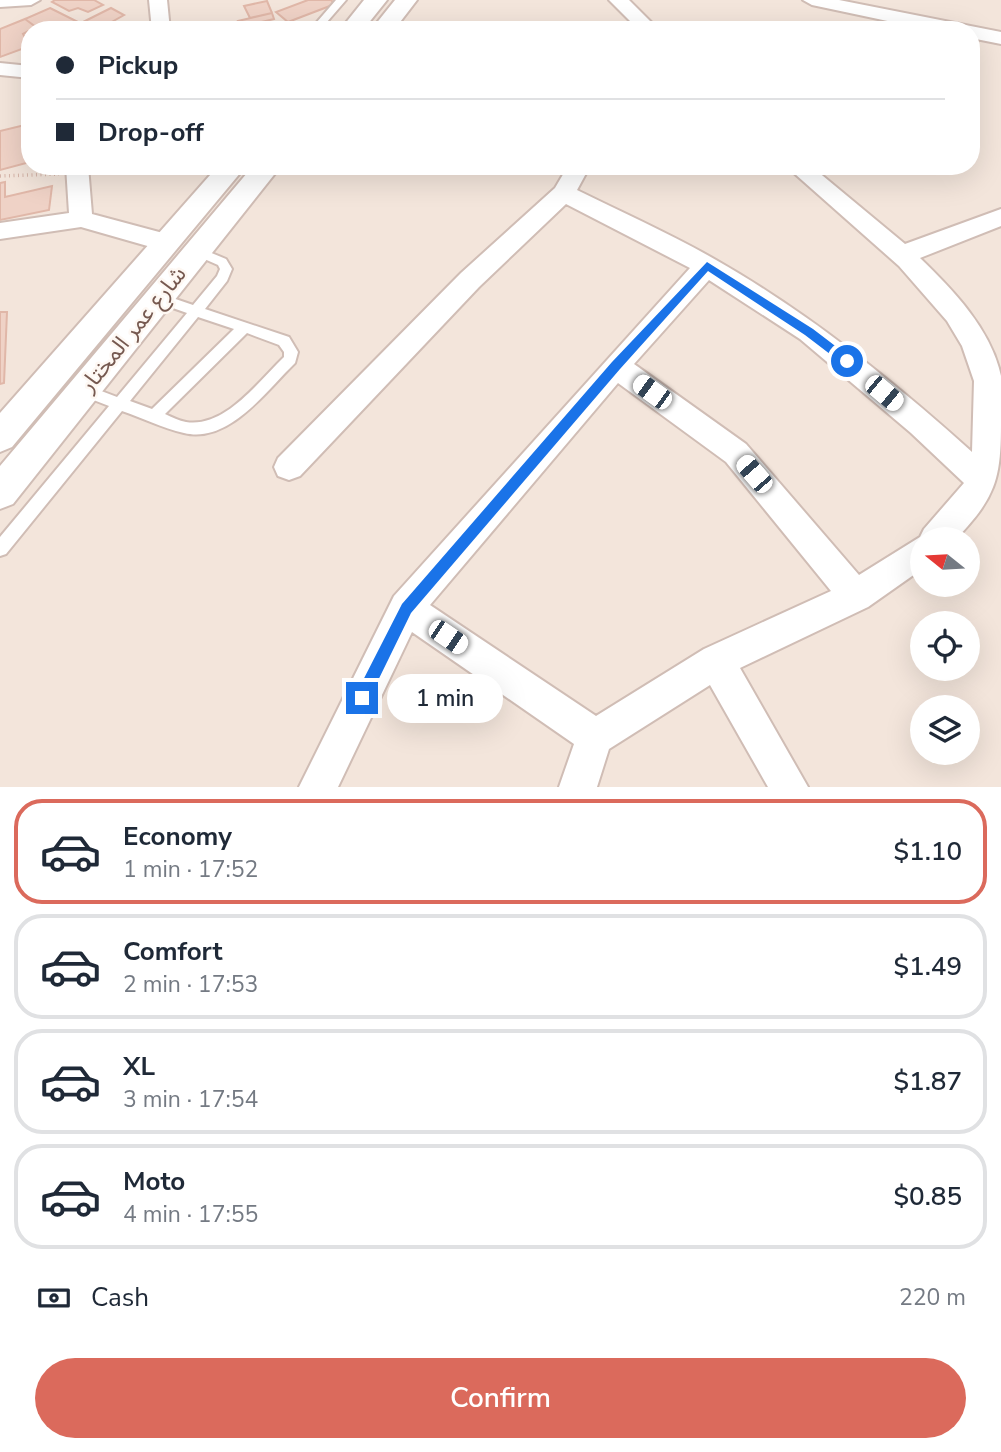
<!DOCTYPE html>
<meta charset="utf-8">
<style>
:root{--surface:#fff;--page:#f6f6f7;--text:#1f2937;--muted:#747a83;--line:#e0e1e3;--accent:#db6a5c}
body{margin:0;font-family:"Nunito Sans","Noto Sans Arabic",sans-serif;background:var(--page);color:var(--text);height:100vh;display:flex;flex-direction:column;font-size:26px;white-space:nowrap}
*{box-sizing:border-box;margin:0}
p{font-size:23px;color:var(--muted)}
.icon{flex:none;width:38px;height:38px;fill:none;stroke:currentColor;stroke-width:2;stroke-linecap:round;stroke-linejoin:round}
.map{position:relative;height:787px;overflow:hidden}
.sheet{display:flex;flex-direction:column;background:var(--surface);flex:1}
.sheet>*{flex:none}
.banner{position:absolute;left:21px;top:21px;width:959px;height:154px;border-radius:28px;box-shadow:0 7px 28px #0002;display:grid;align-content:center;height:154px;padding:0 35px;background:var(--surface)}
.needle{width:46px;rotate:288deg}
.controls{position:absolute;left:910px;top:527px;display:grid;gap:14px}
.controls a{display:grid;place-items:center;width:70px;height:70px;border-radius:50%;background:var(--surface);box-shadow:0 7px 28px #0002;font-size:35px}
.end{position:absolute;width:32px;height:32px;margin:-16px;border:9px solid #1a73e8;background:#fff;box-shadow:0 0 0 4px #fff}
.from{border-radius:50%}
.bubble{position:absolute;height:49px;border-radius:24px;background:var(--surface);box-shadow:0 7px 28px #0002;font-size:23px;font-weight:600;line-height:49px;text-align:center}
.car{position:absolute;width:21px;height:42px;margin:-21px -10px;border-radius:9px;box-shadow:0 0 5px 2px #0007;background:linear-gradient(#fff 24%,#345 0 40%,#fff 0 76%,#345 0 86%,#fff 0)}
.banner b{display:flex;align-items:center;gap:24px;height:66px;font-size:26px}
.banner b+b{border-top:2px solid var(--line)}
.banner i{width:18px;height:18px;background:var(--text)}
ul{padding:12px 0 0;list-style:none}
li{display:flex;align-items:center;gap:21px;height:105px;margin:0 14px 10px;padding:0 21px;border:4px solid var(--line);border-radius:28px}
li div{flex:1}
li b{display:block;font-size:26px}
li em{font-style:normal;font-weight:600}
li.selected{border-color:var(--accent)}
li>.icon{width:63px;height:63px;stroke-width:1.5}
.pay{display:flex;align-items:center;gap:18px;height:77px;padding:0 35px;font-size:26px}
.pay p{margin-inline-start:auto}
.button{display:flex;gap:14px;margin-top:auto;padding:14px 35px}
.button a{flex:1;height:80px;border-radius:42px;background:var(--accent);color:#fff;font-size:28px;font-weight:600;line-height:80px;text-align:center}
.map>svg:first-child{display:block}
.residential{fill:#f3e5db;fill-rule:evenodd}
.building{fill:#efd2c6;stroke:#e0b7a8;stroke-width:2}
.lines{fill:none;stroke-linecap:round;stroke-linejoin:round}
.service-casing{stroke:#d0bdb5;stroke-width:4}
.minor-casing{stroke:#d0bdb5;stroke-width:4}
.tertiary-casing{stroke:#d0bdb5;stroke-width:4}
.path{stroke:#d5b5a9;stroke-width:3.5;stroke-dasharray:1 3.5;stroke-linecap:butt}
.service{fill:#fff;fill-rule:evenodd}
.minor{fill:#fff;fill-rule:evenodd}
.tertiary{fill:#fff;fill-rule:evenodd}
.route{fill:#1a73e8}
.labels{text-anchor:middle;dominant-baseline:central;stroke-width:5;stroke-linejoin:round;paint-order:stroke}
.street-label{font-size:23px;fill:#765950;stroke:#fef8f3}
</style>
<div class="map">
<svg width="1001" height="787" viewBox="0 0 1001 787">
<rect width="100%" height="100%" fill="#fcf4ed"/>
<path class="residential" d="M0 0H1001V787H0ZM30 30H971V166H30ZM922 539H968V584H922ZM922 623H968V668H922ZM922 707H968V752H922Z"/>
<path class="building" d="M55 0H94L103 5 88 12 78 8 69 11 52 2Z
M308 0H331L335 4 288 22 276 12Z
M267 1 272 13 250 18 244 6Z
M50 8 86 26 78 30H40L25 19Z
M111 8 124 15 101 28 85 21Z
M272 13 274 19 241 27 238 21Z
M25 19 36 27 23 34 30 46 0 57V29Z
M29 124 30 162 0 170V131Z
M5 182V197L52 186 49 210 0 220V183Z
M0 312H7L4 383 0 384Z"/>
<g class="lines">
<g class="service-casing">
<path id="service" d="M336 0H346L320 30H310Z
M197 247 226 259 232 269 227 281 205 309 289 337 298 352 295 363C266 391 229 444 184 433 162 428 143 418 122 411L6 554 0 556V537L109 406 78 394 76 390 78 386 83 384 117 397 187 313 153 301 152 298 153 295 158 293 193 305 217 276 220 269 218 265 193 254 191 251 193 248ZM198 317 234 329 152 409 130 401ZM247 333 279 345 284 352V357C258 382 225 428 186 422 179 421 172 417 165 414Z"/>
</g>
<g class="minor-casing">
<path id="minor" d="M0 0H40L31 5 0 7Z
M149 0H167L170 30H152Z
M609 0H629L659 30H639Z
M803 0H839L1001 32V44L971 38V30H930L812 5Z
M0 63 30 66V78L0 75Z
M66 166H88L92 214 174 236 177 242 174 248 165 251 81 227 0 239V223L69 213Z
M568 166H590L577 190C623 213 671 234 716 260 809 313 893 381 972 452L974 381 962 346 947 321 899 266 786 166H811L905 244 1001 209V226L920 258C953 290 991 329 1001 376 1001 391 1001 409 1001 424 1001 480 995 498 956 539H922V569L868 607 740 668 808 787H768L710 685 609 749 597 787H559L574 744 412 632 338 787H299L394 596 690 268 566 204 479 287 300 476 289 480 278 476 274 467 278 458 461 273 555 188ZM709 280 800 339 911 433 964 483 924 529 920 537 859 575 746 444 634 364ZM618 383 726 462 831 591 704 649 596 716 430 605Z"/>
</g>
<g class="tertiary-casing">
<path id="tertiary" d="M364 0H387L363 30H340Z
M395 0H417L394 30H371Z
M218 166H246L12 447 0 452V413Z
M253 166H281L13 504 0 509V466Z"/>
</g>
<path class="path" d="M0 176 59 174"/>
<use href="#service" class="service"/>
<use href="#minor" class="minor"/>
<use href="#tertiary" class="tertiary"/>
</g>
<path class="route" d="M707 262 813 329 851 358V364H843L805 335 708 271 620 369 411 613 367 703 362 705 357 703 355 698 357 692 402 604 612 362Z"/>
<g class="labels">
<g class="street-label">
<text transform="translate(133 329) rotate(-51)">شارع عمر المختار</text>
</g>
</g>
</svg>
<div class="controls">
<a><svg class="needle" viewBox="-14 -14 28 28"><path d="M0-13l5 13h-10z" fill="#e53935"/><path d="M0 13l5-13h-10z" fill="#747a83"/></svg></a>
<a><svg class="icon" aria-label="locate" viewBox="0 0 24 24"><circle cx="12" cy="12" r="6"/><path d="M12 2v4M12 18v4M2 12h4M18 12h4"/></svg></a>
<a><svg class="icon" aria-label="layers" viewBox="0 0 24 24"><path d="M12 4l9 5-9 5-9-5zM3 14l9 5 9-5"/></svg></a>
</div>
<i class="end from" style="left:847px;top:361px"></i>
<i class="end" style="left:362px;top:698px"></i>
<div class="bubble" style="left:387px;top:674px;width:116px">1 min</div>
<i class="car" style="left:652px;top:392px;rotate:306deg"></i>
<i class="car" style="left:884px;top:393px;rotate:130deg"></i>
<i class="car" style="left:754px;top:474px;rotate:319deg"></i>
<i class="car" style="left:448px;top:637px;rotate:124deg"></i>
<div class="banner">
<b><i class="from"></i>Pickup</b>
<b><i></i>Drop-off</b>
</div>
</div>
<section class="sheet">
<ul>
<li class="selected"><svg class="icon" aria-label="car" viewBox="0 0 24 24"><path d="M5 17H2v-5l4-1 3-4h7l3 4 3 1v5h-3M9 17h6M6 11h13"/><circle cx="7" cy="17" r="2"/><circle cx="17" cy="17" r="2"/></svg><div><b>Economy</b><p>1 min · 17:52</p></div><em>$1.10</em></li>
<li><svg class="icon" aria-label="car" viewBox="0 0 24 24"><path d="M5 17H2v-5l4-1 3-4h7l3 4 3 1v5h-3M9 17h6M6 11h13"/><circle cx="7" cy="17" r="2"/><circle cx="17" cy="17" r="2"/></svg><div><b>Comfort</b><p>2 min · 17:53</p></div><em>$1.49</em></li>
<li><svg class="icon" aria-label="car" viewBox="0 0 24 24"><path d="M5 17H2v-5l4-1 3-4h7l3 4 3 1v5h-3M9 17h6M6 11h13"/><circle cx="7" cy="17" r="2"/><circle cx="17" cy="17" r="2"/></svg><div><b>XL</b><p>3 min · 17:54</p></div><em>$1.87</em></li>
<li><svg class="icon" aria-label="car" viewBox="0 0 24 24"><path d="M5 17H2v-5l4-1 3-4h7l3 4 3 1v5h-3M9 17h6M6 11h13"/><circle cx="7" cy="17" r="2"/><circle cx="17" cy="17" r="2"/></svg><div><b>Moto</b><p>4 min · 17:55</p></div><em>$0.85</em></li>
</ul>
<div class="pay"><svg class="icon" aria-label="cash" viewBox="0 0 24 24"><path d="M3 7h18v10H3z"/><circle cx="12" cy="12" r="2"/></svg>Cash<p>220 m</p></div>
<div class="button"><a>Confirm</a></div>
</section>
